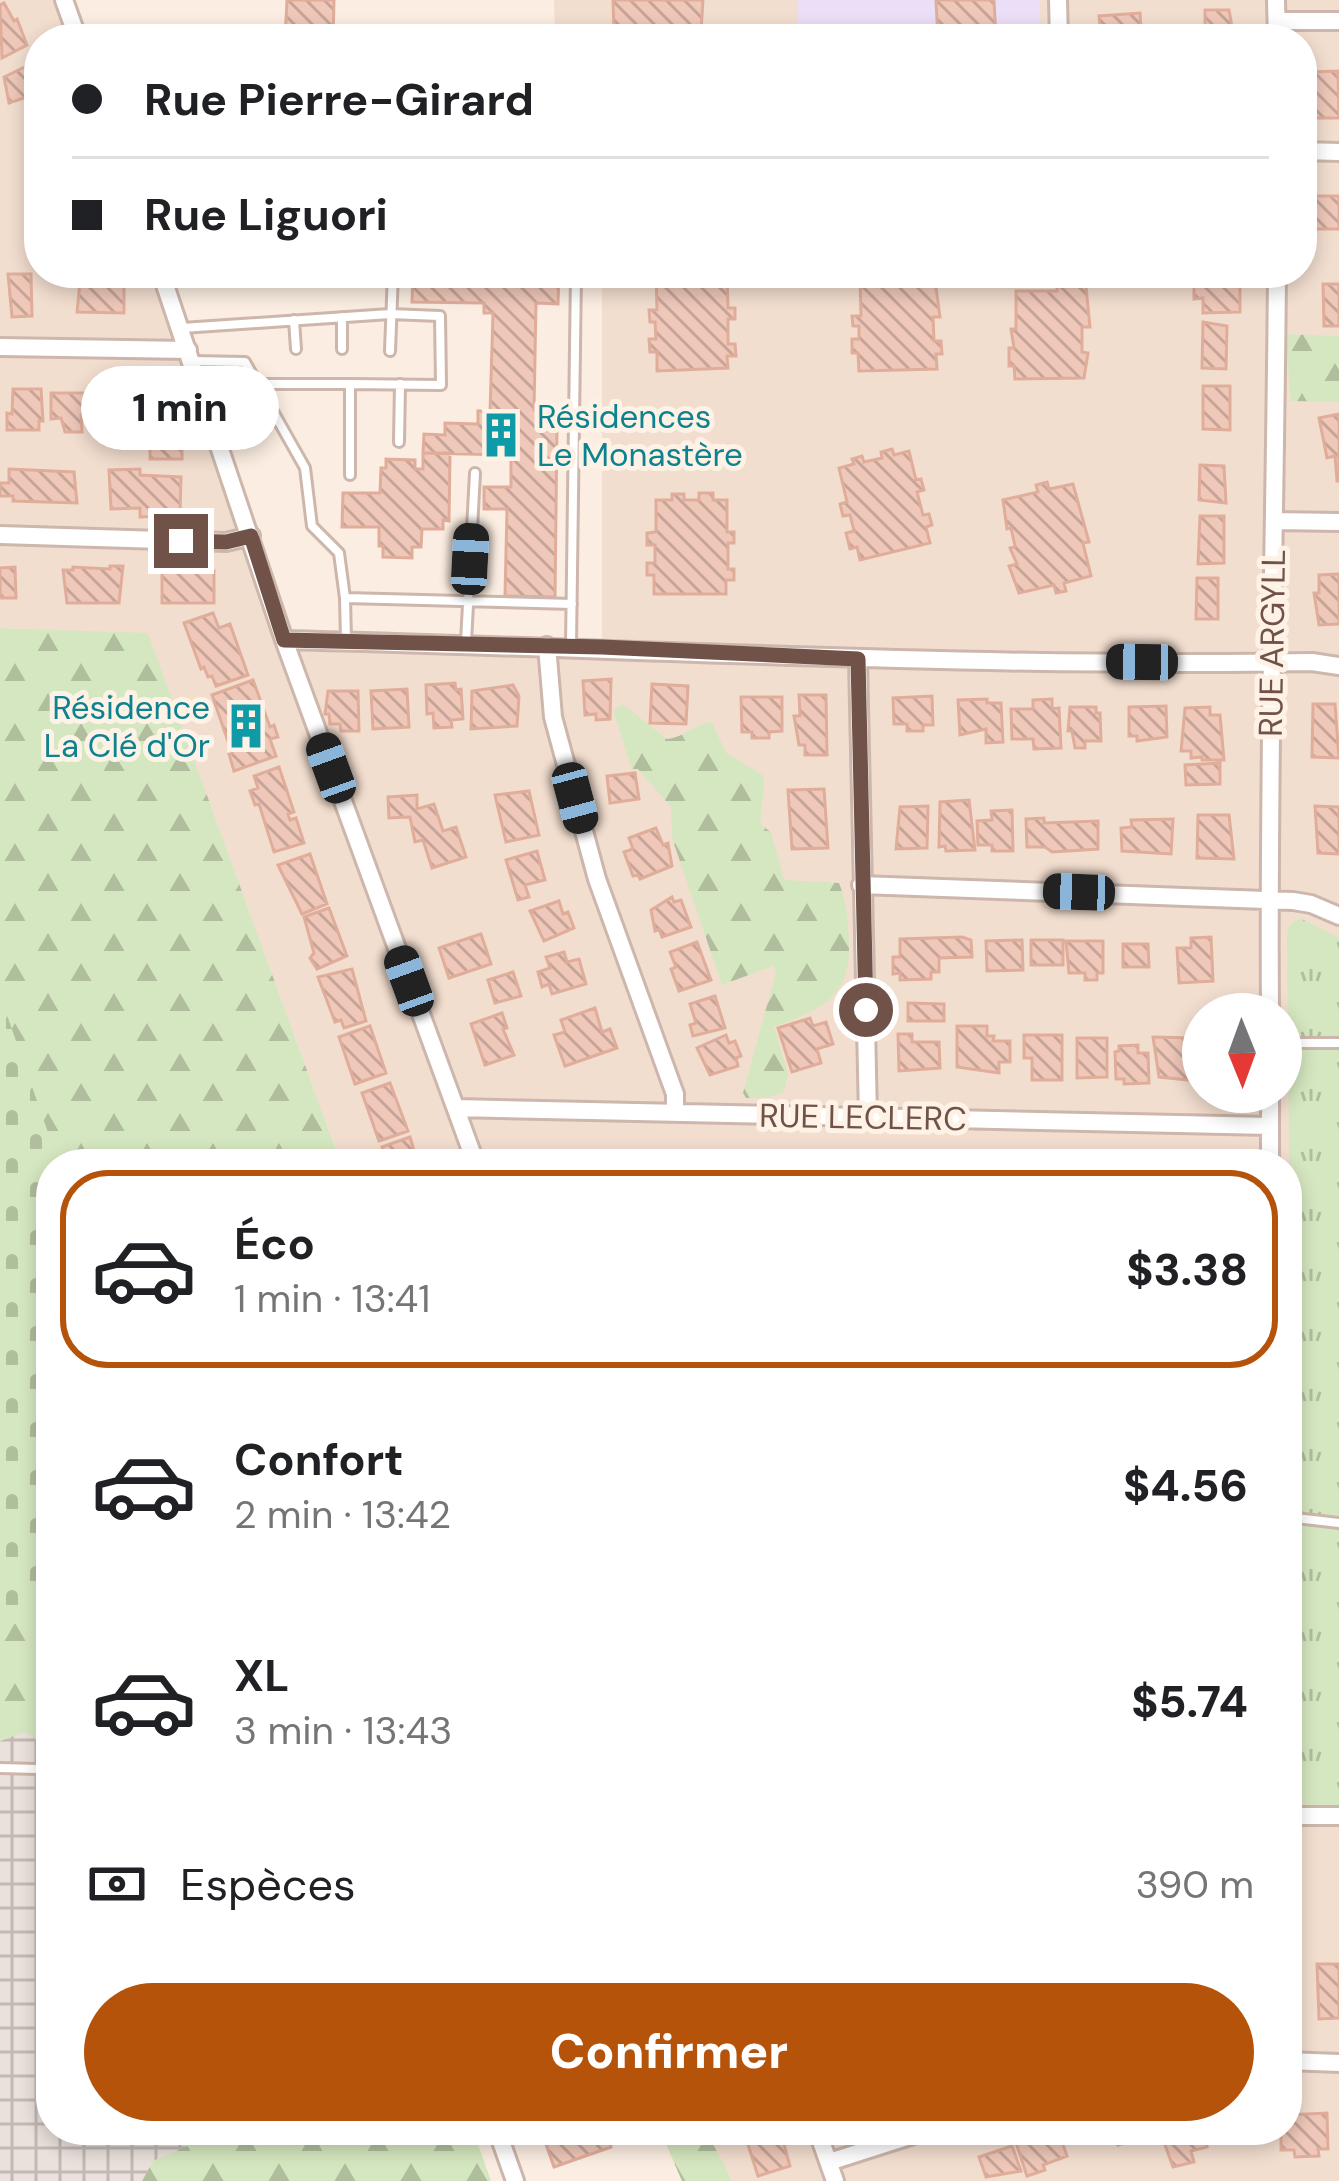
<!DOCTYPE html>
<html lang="fr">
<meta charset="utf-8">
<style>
:root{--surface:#fff;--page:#f2f2f2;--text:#202124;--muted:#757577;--line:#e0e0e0;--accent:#b45309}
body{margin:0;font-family:"DM Sans",sans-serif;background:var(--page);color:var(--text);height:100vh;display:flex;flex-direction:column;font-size:45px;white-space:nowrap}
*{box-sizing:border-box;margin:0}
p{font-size:39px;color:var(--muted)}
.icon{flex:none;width:66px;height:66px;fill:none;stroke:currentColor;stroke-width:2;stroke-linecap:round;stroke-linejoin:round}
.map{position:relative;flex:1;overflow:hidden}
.panel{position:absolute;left:36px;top:1149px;width:1266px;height:996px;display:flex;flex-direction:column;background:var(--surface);border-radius:48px;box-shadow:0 6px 18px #0003}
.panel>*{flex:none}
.banner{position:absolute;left:24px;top:24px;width:1293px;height:264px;border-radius:48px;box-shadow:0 6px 18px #0003;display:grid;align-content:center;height:264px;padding:0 48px;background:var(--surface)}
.needle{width:78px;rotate:179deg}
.buttons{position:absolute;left:1182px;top:993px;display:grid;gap:24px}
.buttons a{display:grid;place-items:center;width:120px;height:120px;border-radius:50%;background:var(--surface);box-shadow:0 6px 18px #0003;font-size:60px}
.end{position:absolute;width:54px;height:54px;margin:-27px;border:15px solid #705249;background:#fff;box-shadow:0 0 0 6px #fff}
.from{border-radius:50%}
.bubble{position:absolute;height:84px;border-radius:42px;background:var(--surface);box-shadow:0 6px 18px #0003;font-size:39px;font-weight:800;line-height:84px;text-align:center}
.car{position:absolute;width:36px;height:72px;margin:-36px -18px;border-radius:15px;box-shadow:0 0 9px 3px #0007;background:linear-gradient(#222 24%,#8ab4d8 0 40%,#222 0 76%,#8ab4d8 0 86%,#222 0)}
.banner b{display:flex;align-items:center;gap:42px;height:114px;font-size:45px}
.banner b+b{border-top:3px solid var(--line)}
.banner i{width:30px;height:30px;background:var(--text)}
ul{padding:21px 0 0;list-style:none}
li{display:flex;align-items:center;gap:36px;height:198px;margin:0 24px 18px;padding:0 24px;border:6px solid transparent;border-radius:48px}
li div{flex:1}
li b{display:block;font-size:45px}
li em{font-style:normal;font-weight:800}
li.on{border-color:var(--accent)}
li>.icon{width:108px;height:108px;stroke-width:1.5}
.pay{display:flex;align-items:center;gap:30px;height:132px;padding:0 48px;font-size:45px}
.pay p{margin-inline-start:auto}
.cta{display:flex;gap:24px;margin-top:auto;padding:24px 48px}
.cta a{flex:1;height:138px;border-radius:72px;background:var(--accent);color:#fff;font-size:48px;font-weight:800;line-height:138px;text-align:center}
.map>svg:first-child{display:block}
.residential{fill:#f2decf;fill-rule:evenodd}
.industrial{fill:url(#industrial-grid)}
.education{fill:#ebdef7}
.grass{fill:url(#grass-tufts)}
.forest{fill:url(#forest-firs)}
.cemetery{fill:url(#cemetery-stones)}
.building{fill:url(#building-back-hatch);stroke:#e1ad9b;stroke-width:3}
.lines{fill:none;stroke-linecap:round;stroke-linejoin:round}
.service-casing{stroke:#cdb6ab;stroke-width:14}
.minor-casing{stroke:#cdb6ab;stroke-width:22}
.service{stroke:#fff;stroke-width:8}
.minor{stroke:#fff;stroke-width:16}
.route{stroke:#705249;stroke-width:15}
.labels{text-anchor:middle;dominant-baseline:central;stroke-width:10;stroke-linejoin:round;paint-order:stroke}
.culture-label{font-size:33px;fill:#0d838f;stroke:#fef2e6;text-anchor:start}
.street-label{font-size:33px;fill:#705249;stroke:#fef2e6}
</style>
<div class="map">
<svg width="1339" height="2181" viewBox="0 0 1339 2181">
<defs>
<pattern id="industrial-grid" width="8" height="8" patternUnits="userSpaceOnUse" patternTransform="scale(3)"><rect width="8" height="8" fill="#eae1dc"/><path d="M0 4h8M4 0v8" fill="none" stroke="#c2b9b4"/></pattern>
<pattern id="grass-tufts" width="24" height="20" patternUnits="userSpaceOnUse" patternTransform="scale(3)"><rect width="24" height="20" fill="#d5e7c0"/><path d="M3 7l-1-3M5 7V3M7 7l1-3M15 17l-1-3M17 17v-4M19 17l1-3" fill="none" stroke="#b1be9e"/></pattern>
<pattern id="forest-firs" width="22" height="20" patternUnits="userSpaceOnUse" patternTransform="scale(3)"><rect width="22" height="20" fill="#d5e7c0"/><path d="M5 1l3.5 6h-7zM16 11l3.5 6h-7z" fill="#b1be9e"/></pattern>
<pattern id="cemetery-stones" width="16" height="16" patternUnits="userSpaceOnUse" patternTransform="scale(3)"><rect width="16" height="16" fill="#d5e7c0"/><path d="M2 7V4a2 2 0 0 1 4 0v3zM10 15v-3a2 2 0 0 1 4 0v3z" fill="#b1be9e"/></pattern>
<pattern id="building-back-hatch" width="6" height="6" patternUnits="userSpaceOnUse" patternTransform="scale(3)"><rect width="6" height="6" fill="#efc8b9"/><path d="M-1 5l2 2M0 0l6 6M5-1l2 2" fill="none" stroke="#c6a598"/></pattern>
</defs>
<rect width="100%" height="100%" fill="#fbede1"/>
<path class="residential" d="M0 0H64L78 39H39V273H161L284 640 602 646V273H1302V39H1040L1039 0H1339V2181H702L685 2130H1287V1164H341L148 634 0 628ZM1203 1014H1281V1092H1203Z
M554 0H798V39H555Z"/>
<path class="industrial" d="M25 1731 51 1749V2130H197L201 2141 153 2161 142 2181H0V1741Z"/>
<path class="education" d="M798 0H1039L1040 39H798Z"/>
<path class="grass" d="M1300 918 1339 938V1807L1305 1805 1295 1794 1287 936 1289 925Z"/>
<path class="forest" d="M1285 334 1339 336V402L1291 401Z
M0 628 148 633 341 1164H59L35 1100 0 1114Z
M623 704 667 739C686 737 693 724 712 722L726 753 763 775C766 798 759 807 761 825L771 832 784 880 839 883C847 903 848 919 849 941 851 998 822 1009 774 1027L788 1074 784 1092 767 1098H746L743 1093 776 972 773 966 722 985 672 838 671 807 638 769H632L613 710Z
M51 1541V1749L25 1732 0 1741V1558Z
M197 2130H473L491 2181H142L153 2161 200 2141Z
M660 2130H707C714 2150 725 2162 731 2181H682Z"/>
<path class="cemetery" d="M0 995 59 1164H51V1604L0 1632Z"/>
<path class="building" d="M287 0H334L333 39H285Z
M613 0H703L701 32 708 39H605L614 32Z
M936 0H994L996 39H938Z
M4 3 14 21 17 19 27 45 2 58 0 5Z
M1205 10H1229L1234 38 1205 39Z
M1140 13 1141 29H1134L1135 39H1101L1099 16Z
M31 64 33 69 39 67V93L9 103 4 77Z
M1338 71 1339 118H1307V83H1312V72Z
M1313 196H1339V229H1312Z
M413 273H559L558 304 536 303 534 410 561 411 560 419 551 418V425H557L555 597 505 596 507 509H484V487H511V455L423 453 424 434 445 435V423L478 424V411L490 412 493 313H484V303L412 302Z
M673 273 727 275 728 308H735V319H728V344H735L736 356H727L728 368 657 371V352H650L649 339H656L655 322H650L649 310H657L656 276Z
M1201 273H1240V312L1203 313V298L1194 299V280H1201Z
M8 274H31L32 316 12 317Z
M886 277 935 280 940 317H933L934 341H941L942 354H936L937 369 859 371 858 353H852V339H859V326H853L852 316H861L860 278Z
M80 282H124V313L77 312Z
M1323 284H1339V326H1324Z
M1057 285 1086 287 1090 327H1082V352L1088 353 1084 378 1015 379 1014 366H1009V348H1014L1011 329H1016V291H1057Z
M1203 322 1227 326 1226 369 1202 368Z
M153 382 162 409 120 423 111 396Z
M1203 386H1230V430L1203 429Z
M13 389H41L43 421H39V430H7V413L12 414Z
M51 393H88V415H81L82 432H65L61 418 51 419Z
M1339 414V481H1337L1335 456 1327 458 1319 418Z
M150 432H182V459H150Z
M892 449 894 455 909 451 916 480 921 479 924 490 917 492 923 515 929 514 932 525 926 527 930 543 860 560 857 547 850 549 846 533 854 531 850 515 843 516 840 504 847 502 839 468 854 464 852 459 862 456 864 462 882 458 881 452Z
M423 453H450L449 521 443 520V529H422L421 547H412V558L383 557V546H379V527H342L343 493H380L381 468H386V459L415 460V469H423Z
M1200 465 1224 466 1226 503 1199 500Z
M9 469 74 472 77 503 13 501V496H0V483H9Z
M140 469V475L181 477 180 515 140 517V508L111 509 109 470Z
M1047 482 1049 489 1073 484 1089 542 1083 543 1091 576 1064 583 1066 591 1056 593 1054 585 1019 593 1009 566 1017 564 1010 548 1015 546 1011 528 1007 529 1003 500 1038 492 1036 485Z
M699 493H713V500H727V532H734V543H728V569H734V580H726V594H654V575H647V563H655V545H647V533L656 532V500H672V494H684V500H699Z
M1200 516H1224V563L1198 564Z
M110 566H123L119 603H67L63 570H73V567L110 569Z
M15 567 16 598H0V568Z
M162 571H214V603H162Z
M1339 574V624L1319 625 1314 593H1319V575Z
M1197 578H1218V619H1196Z
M213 613 219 628 230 624 248 675 216 686 212 676 208 677 204 667 201 669 184 623Z
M611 679 610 719 596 720V714L585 715 583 681Z
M253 680 270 727 274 725 278 737 270 739 276 756 234 771 229 754 232 753 212 695Z
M455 683 456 690 461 689 463 719 451 720 452 727 434 728 433 713 427 714 426 685Z
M652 684 688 686 686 724 650 723Z
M513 685 519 696 517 726 471 729 472 691Z
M407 689 409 727 373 729 371 691Z
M328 691H358L359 731H341L340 724H330L329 714H325Z
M799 695H826L827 755H805V745H799L794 716H800Z
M932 696 933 725H923V731H907V724H894L893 698Z
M741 697H782V731L769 732V738H752V732H742Z
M987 699V703H1001L1003 742 986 743V729L960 735 958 700Z
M1052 699V709L1059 708 1061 748 1034 749 1033 739H1012L1011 709H1033V700Z
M1313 704H1335L1339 758 1312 757Z
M1166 706 1167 737 1137 741V736H1129V707Z
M1070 707H1096V713H1100L1101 741H1085V748H1075L1072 731H1068Z
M1210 707V715H1220L1224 760H1202V757L1191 758V751H1181L1185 708Z
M1220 763V784L1186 785 1185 765Z
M279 767 294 812 288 814 290 820 296 818 304 843 274 852 259 804 255 805 250 791 258 788 254 776Z
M635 773 639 799 610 803 607 776Z
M824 789 828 848 792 849 788 790Z
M529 791 539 835 506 842 495 795Z
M417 795V809L434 804 443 831 456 827 466 857 432 868 423 840 415 842 410 817 389 818 388 797Z
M969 800 975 850 946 851 945 846 939 847 940 802Z
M928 806 927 848 896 849 900 807Z
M1315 806 1339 807V854L1318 853Z
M1012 810 1013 851H992V845H978L977 821 992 820 991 811Z
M1198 815H1229L1234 859 1197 858Z
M1044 818V823L1098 821V849L1052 852 1045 847H1027L1026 819Z
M1173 819 1171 854 1122 851 1121 828 1132 827 1131 820Z
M656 828 663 845 668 843 672 866 640 879 638 875 633 876 624 852 633 849 629 838Z
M537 851 545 880 525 885 529 897 518 900 506 860Z
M310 854 327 904 302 914 278 865Z
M672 897 674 902 681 900 691 927 662 937 659 929 655 931 651 910Z
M559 901 563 914 568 912 574 928 544 941 530 911Z
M329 908 347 956 317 969 310 958 314 953 304 917Z
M481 934 491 964 449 978 439 948Z
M962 937 971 940 972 957 939 958V972H931V979L900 980V973L893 974V957H900V939Z
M1211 937 1213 981 1179 983 1177 948H1191V938Z
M1022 940 1023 970 987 971 986 941Z
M1031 940H1063V965H1031Z
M1066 941H1103V973H1097V980H1085V973H1069Z
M697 942 711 980 679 991 671 969 676 967 670 952Z
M1123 944H1148L1149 967H1123Z
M564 952 567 962 579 959 586 984 552 994 549 984 542 987 538 972 550 968 546 957Z
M352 969 366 1021 344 1028 341 1020 335 1022 318 977Z
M513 972 521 996 495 1003 488 980Z
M715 996 725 1028 693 1036 690 1025 696 1023 690 1004Z
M908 1003 944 1004V1021H908Z
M595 1008 602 1032 610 1029 617 1048 565 1066 554 1035 565 1032 561 1020Z
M502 1013 507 1028 503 1029 514 1055 485 1065 471 1024Z
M810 1018 813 1026 826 1022 833 1044 817 1049 821 1063 792 1072 778 1028Z
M370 1026 386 1073 355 1084 339 1037Z
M957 1026H987V1036H994L993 1041H1010V1062H999V1073L957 1067Z
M898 1034H912V1042H939L940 1068 899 1071Z
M726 1035 729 1043 735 1041 741 1056 736 1058 738 1066 710 1075 697 1048Z
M1024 1035H1062V1080H1032V1058H1024Z
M1153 1037 1192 1038 1193 1076H1189V1080L1159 1077Z
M1077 1038H1107V1077L1077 1078Z
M1138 1045V1053H1148L1149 1083 1124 1084V1079H1116L1115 1052 1119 1051V1046Z
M390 1083 408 1131 379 1141 362 1093Z
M410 1137 418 1164H388L382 1147Z
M514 1155H602V1164H513Z
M1317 1964H1339V2018L1319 2019Z
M1327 2113 1328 2149H1318L1319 2156 1295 2157 1294 2150H1281V2130H1287V2115Z
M541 2130H605L611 2147 554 2167Z
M761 2130H780L790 2166 758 2176 745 2135Z
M1058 2130 1067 2156 1043 2165 1045 2170 1027 2176 1016 2143Z
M1098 2130H1136L1139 2138 1118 2145 1116 2139 1103 2143Z
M1208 2130 1204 2132 1207 2147 1191 2151 1194 2162 1173 2167 1160 2131Z
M1012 2146 1021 2171 986 2177 979 2157Z"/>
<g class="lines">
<g class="service-casing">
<path id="service" d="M294 320 296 349
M182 328 390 314 440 316 441 385 350 384
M342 349V317
M390 351 393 273
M192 361 245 362 305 468 312 526 339 553 345 598
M257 384H350V475
M399 442 400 384
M346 640 345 598 572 604
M466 642 475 473
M571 646 576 273
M1281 1043H1339
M1287 1517 1339 1523
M0 1768 37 1769 51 1778"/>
</g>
<g class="minor-casing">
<path id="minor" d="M64 0 78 39
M1058 0 1059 39
M1276 0 1277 39
M1277 21H1339
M1302 151 1339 152
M161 273 284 640 476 1164
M0 347 188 350
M1275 521 1339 522
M0 535 226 542 251 536
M284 640C627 648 969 668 1312 662L1339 666
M547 646 553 717 597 879 675 1094V1113
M858 659 868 1117
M861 885 1293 901 1311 904 1339 916
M1270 1014C1268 767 1275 520 1277 273
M456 1108 1270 1126
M1270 1164V1092
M1287 1816H1339
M1287 2061 1339 2063
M497 2130 515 2181
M817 2130 835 2181
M829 2162 929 2130"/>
</g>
<use href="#service" class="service"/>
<use href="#minor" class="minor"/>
</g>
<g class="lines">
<path class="route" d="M181 541 226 542 251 536 284 640 602 647 858 659 866 1010"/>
</g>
<defs>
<g id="building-bare" transform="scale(3.6)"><path d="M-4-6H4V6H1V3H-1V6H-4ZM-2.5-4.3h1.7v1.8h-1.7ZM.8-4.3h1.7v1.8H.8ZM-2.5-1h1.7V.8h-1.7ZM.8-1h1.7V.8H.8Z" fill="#0f9aa8" stroke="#fef2e6" stroke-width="2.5" paint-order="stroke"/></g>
</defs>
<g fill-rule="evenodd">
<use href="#building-bare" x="501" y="435"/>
<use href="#building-bare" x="246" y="726"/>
</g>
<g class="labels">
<g class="culture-label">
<text x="537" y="416">Résidences<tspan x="537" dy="38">Le Monastère</tspan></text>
<text x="210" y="707" text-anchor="end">Résidence<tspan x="210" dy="38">La Clé d'Or</tspan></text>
</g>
<g class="street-label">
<text transform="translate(1272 643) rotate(-89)">RUE ARGYLL</text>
<text transform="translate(863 1117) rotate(1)">RUE LECLERC</text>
</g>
</g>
</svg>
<div class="buttons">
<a><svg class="needle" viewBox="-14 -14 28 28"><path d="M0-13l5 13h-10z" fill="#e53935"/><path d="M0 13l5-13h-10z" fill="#757577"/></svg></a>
</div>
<i class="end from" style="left:866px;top:1010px"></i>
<i class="end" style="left:181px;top:541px"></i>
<div class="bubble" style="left:81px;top:366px;width:198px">1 min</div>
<i class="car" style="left:470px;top:559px;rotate:3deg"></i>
<i class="car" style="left:1142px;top:662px;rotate:271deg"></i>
<i class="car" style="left:331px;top:768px;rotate:340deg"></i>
<i class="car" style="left:575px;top:798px;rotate:165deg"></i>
<i class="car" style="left:1079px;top:892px;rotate:272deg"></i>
<i class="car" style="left:409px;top:981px;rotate:340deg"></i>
<div class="banner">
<b><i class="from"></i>Rue Pierre-Girard</b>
<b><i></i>Rue Liguori</b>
</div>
<section class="panel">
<ul>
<li class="on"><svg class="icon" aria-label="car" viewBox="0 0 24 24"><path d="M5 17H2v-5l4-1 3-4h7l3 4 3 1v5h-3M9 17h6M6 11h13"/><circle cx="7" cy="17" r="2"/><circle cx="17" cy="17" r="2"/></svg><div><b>Éco</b><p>1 min · 13:41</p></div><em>$3.38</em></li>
<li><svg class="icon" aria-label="car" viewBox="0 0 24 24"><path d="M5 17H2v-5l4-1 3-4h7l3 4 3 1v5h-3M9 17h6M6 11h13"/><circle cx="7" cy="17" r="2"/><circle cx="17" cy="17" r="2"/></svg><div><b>Confort</b><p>2 min · 13:42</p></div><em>$4.56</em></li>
<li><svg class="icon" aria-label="car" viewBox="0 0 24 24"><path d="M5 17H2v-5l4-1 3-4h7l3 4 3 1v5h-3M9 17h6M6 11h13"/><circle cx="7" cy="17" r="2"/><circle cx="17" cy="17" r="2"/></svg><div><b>XL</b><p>3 min · 13:43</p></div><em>$5.74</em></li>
</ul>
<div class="pay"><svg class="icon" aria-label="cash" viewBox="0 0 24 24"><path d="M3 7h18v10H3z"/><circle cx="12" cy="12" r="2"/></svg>Espèces<p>390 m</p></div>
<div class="cta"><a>Confirmer</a></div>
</section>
</div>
